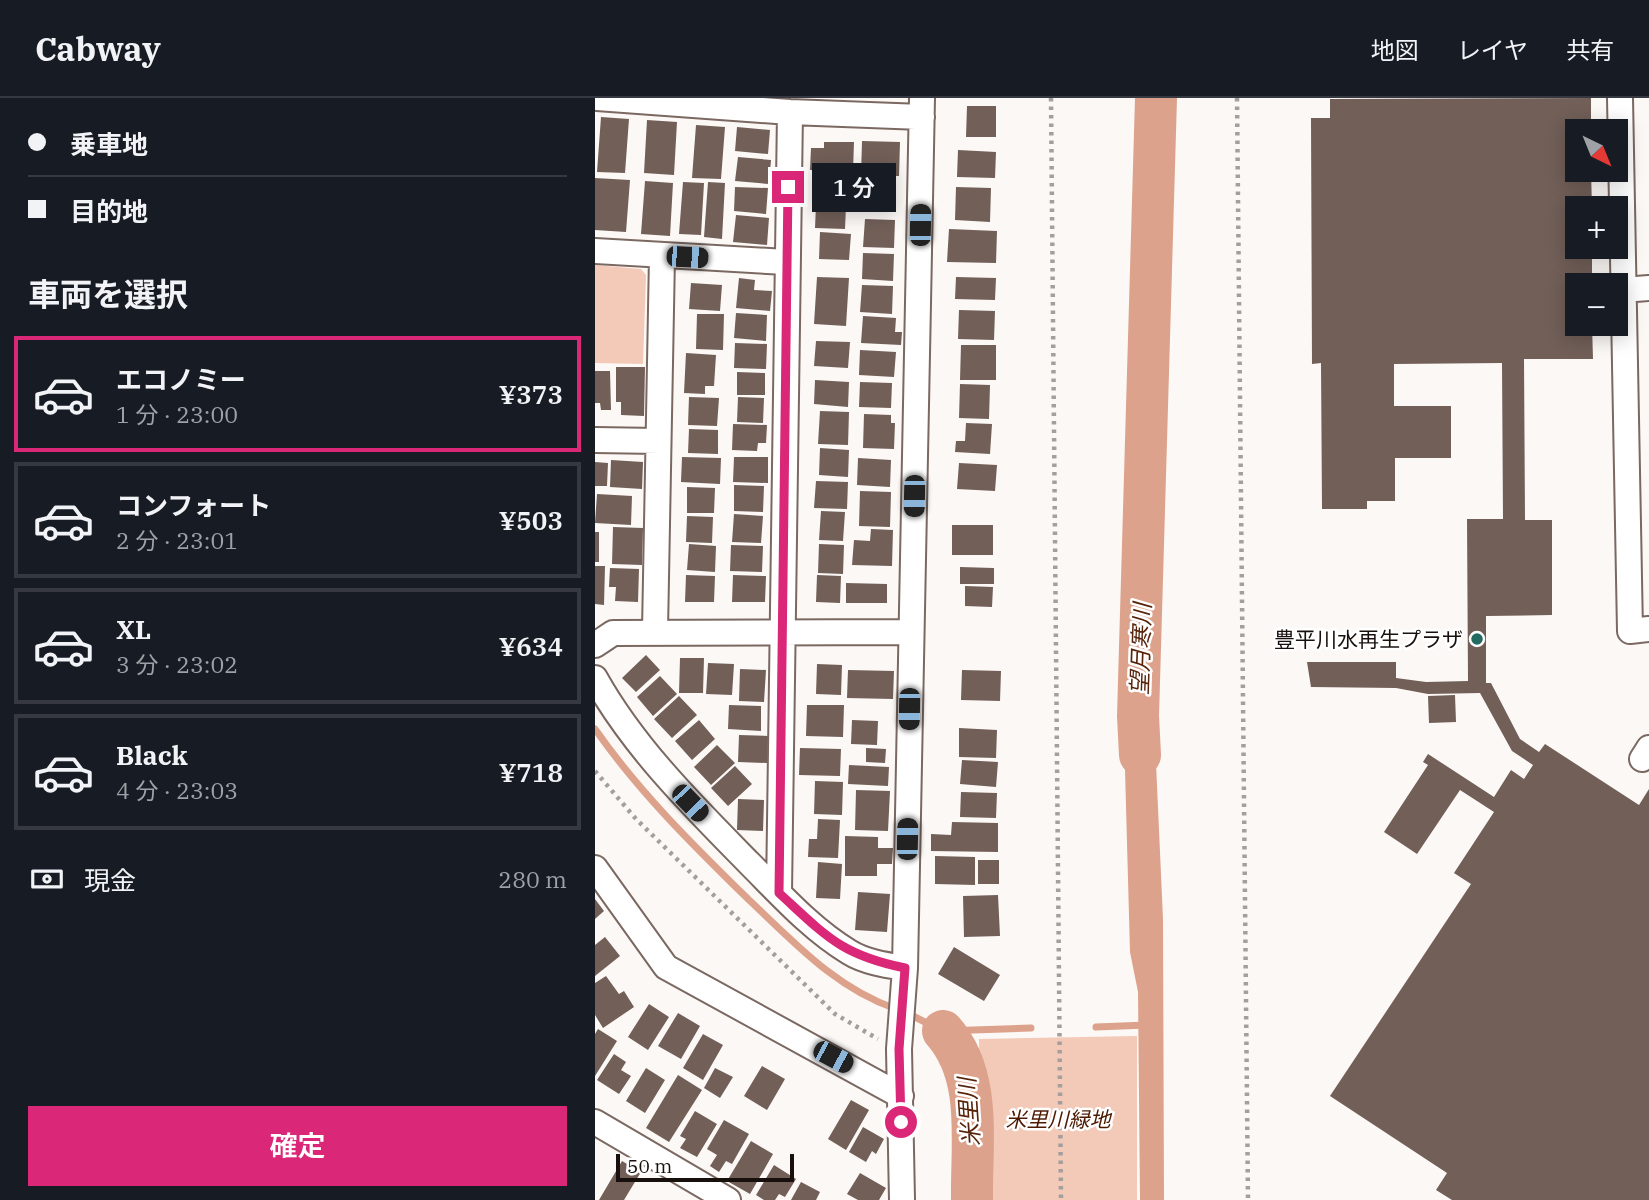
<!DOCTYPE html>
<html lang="ja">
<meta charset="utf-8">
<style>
:root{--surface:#171b24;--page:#242831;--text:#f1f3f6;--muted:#9ea1a6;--line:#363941;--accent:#db2777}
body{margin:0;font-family:"IBM Plex Serif","Noto Sans JP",serif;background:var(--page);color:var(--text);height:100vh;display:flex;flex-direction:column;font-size:26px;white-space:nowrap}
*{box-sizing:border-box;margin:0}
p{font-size:23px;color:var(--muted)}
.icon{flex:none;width:38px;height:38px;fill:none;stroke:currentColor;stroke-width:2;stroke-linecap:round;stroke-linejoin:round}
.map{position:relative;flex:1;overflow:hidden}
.panel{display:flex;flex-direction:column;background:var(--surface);width:595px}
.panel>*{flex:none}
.hud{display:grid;align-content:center;height:154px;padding:0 28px;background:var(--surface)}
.needle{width:46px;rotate:137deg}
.tools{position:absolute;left:970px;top:21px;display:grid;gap:14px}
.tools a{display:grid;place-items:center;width:63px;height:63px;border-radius:0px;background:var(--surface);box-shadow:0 4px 18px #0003;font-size:35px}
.scale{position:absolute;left:21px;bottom:18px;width:178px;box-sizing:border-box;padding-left:7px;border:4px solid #17100d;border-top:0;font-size:19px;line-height:24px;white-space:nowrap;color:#17100d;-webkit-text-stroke:5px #fff;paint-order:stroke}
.end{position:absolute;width:32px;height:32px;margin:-16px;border:9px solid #db2777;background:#fff;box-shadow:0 0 0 4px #fff}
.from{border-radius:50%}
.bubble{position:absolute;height:49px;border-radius:0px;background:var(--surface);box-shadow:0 4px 18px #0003;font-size:23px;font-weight:600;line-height:49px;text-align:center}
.car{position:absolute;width:21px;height:42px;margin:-21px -10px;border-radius:9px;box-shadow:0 0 5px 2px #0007;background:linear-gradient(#222 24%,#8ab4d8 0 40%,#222 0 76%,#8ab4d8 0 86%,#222 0)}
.hud b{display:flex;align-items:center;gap:24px;height:66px;font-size:26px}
.hud b+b{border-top:2px solid var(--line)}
.hud i{width:18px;height:18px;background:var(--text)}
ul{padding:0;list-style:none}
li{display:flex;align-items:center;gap:21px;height:116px;margin:0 14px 10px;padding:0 14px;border:4px solid var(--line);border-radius:0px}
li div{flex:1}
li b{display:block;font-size:26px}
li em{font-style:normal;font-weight:600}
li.selected{border-color:var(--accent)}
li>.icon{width:63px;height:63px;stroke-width:1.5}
h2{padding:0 28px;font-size:32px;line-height:84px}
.pay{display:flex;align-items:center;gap:18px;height:77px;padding:0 28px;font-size:26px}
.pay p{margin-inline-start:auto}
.action{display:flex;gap:14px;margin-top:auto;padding:14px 28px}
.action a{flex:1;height:80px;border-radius:0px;background:var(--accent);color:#fff;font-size:28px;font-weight:600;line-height:80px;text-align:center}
header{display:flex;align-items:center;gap:42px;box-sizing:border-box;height:98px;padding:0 35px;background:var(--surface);border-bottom:2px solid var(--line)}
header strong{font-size:33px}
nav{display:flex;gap:38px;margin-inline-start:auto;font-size:24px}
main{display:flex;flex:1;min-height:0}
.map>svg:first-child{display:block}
.green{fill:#f3c9b8}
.water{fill:#dda28b}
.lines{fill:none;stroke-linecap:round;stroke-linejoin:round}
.stream{stroke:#dda28b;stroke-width:7}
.river{stroke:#dda28b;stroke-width:42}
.building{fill:#715f58}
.minor-casing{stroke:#7a6861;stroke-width:28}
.path{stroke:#a49f9c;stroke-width:4.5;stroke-dasharray:3.5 5;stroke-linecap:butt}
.minor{stroke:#fff;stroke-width:24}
.route{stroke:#db2777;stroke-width:9}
.poi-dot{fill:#236a60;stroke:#fff;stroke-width:2.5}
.labels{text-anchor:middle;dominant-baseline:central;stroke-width:5;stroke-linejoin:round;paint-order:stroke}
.poi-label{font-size:21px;fill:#17100d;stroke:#fff;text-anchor:end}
.park-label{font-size:21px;font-style:italic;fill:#4d1901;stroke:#fff}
.water-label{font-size:23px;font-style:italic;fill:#58230b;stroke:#fff}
</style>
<header>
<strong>Cabway</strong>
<nav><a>地図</a><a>レイヤ</a><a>共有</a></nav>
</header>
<main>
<section class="panel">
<div class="hud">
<b><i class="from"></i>乗車地</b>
<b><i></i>目的地</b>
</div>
<h2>車両を選択</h2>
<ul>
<li class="selected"><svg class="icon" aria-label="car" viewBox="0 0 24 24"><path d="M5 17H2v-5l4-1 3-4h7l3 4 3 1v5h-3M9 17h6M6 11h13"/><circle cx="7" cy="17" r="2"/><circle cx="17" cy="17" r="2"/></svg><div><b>エコノミー</b><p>1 分 · 23:00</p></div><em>¥373</em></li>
<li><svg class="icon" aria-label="car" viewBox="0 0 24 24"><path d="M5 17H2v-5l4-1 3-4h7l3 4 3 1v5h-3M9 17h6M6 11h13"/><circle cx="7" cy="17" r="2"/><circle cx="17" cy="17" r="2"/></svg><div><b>コンフォート</b><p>2 分 · 23:01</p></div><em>¥503</em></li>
<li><svg class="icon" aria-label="car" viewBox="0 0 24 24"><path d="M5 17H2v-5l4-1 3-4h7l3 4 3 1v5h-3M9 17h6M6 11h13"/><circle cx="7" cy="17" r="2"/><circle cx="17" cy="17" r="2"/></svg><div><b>XL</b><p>3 分 · 23:02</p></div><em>¥634</em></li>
<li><svg class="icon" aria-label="car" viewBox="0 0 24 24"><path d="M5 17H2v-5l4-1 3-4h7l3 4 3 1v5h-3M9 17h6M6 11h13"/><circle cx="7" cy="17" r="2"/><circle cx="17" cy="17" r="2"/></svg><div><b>Black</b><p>4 分 · 23:03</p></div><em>¥718</em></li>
</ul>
<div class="pay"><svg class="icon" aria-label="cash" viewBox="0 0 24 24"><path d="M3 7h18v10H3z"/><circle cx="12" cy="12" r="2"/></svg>現金<p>280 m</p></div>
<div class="action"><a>確定</a></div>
</section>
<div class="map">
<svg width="1054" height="1102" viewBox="0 0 1054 1102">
<rect width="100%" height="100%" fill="#fcf8f6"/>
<path class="green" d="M0 167 46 171 51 177 48 266 0 265Z
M542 938V1102H386L384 941Z"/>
<path class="water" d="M558 598 568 821 569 1102H545L543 894 535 854 528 599Z"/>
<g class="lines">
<path class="stream" d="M0 631C44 694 98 747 153 801 199 844 240 890 301 911
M312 915 348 933 436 930
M501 929 552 927"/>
<path class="river" d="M545 657 543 618 561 0
M348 933C388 978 376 1045 377 1102"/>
</g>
<path class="building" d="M996 0V33H982V72H996L997 110H982V149H997V187H982V226H997L998 261H929L930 422H957V517L891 518V585H896L925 641 944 654 950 646 1044 707 1054 691V1102H857L841 1092 852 1075 735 998 876 786 859 775 899 714 865 692 822 756 789 734 833 667 828 664 833 656 899 699 916 672 929 681 938 667 917 653 885 595 833 596 801 590 716 589 712 564H801V580L831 584 873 583 872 421H908L907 265 799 266V308H856V360H800V403H772V411H727L726 265 717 266 716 20H735V1Z
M372 8H401V39H371Z
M6 19 34 21 30 75 2 74Z
M52 22 82 24 79 77 49 75Z
M101 27 130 29 126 81 97 80Z
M142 29 175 32 173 56 140 53Z
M267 43 305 44 304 78H266Z
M229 44H259L258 73 215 72 216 50H229Z
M363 52 401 54 400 80 362 79Z
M143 59 176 62 174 86 140 83Z
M224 76 258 78 257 105 223 103Z
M0 80 35 82 31 134 0 132Z
M262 80 292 82 290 107 260 105Z
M50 83 78 85 75 138 46 136Z
M88 84 109 85 106 137 84 136Z
M113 84 130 85 127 141 109 139Z
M140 89 173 90 171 116 139 113Z
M361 89 396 90 395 124 360 122Z
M221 107 251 108 250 131 220 130Z
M141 117 174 120 172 147 138 144Z
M270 121 300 122 299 150 268 149Z
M354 131 402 133 401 165 352 164Z
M225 134 256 136 254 162 224 161Z
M268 155 299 156 298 183 267 181Z
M222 179 254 180 251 228 219 226Z
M361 179 401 180 400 202 360 201Z
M144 180 160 182 159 192 177 193 175 213 141 210Z
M96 185 127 187 125 213 94 211Z
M267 187 298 188 297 216 265 214Z
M364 212 400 213 399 242 363 241Z
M141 215 172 217 171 243 139 240Z
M102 216H129L128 252 101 251Z
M268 218 301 220 300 234H307L306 247 266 245Z
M221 243 255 244 253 270 219 268Z
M140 245 172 246 171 271 139 270Z
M366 247H401V282H365Z
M265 252 301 254 299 279 264 277Z
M91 255 121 257 119 288H110V296L89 295Z
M21 269H50L49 318 26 317V304H21Z
M0 273H15L16 312H6L5 305H0Z
M142 274 170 275V297H142Z
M220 282 254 284 253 309 219 306Z
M265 284 297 285 296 310 264 309Z
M365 286 395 287 394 321 364 320Z
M94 299 124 300 122 328 93 327Z
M143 299 169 300 168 325 142 324Z
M225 313 254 314 253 347 223 346Z
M269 316 296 317V325H300L299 351 268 350Z
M371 325 397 326 395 356 360 354 361 343H370Z
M138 326 172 327 171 345H163L162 353 137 352Z
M94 331 123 332V356L93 355Z
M225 350 254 352 253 379 224 377Z
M87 359 126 360 125 386 86 384Z
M139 359H173V385L138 384Z
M263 360 296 362 295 389 262 387Z
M16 362 48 364 47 391 15 389Z
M0 364 13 365 12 388H0Z
M364 365 402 367 400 393 362 391Z
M221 383 253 384 252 411 219 410Z
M139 387 169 388 168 414 139 413Z
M92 389 120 390 119 415H92Z
M265 393 296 394 295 429 264 428Z
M2 396 37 398 36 427 0 425Z
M226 413 250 414 248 443 224 442Z
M139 416 168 418 166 445 137 444Z
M92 418 118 419 117 445 91 444Z
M357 427H398V457H357Z
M18 429 48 430 47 467 17 466Z
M276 431 298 432 297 468 257 467 259 442 275 443Z
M0 434H4V464H0Z
M94 446 121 448 120 474 92 472Z
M224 446 249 447 248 476 223 475Z
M136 447 168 448 167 474 135 473Z
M0 468H10L9 507 0 506Z
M365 469 399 470V486H365Z
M15 470 44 471 43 504 20 503 21 489H14Z
M91 477 120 478 119 504H90Z
M138 477 171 478 170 504H137Z
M222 477 246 478 245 505 221 504Z
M251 485 292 486V505H251Z
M370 488 398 489 397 509 370 508Z
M51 557 65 572 41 594 27 580Z
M85 560H109L108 595H84Z
M113 565 139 566 137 597 111 596Z
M222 566 247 567 246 597 221 596Z
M145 571 171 572 169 604 144 603Z
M253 572 299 573 298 601 252 600Z
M367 572 406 573 405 603 366 602Z
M65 578 82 596 58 618 42 599Z
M860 597 861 624 834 625 833 598Z
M84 598 102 617 77 640 59 621Z
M134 607 166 608V633L133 631Z
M212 607H249L248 639 211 638Z
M104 622 120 641 97 662 80 643Z
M257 622 283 623 282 647 256 646Z
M364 630 402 632 401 660 364 659Z
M144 637 174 638 172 665 143 664Z
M122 647 140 665 116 687 99 669Z
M205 650 246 651 245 678 204 677Z
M271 650 291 651 290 665 271 664Z
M367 662 403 664 401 689 365 686Z
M254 667 294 669 293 688 253 686Z
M140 668 157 686 133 708 116 690Z
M220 683 248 684 247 717 219 716Z
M261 692 295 693 293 733 260 732Z
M366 694 402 695 401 720 365 719Z
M143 701 169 702 168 733 142 732Z
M223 721 245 722 243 760 213 759 214 741H222Z
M357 724 403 725V754L336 753V736L356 737Z
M250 738 283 739V750H298L297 766H282V778H250Z
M340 758 380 759V787L340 786Z
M383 762H404V786H383Z
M223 764 247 766 245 801 221 800Z
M263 794 295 796 292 834 260 832Z
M403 797 405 838 369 839 368 798Z
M0 801 9 813 0 821Z
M10 839 25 858 0 878V847Z
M359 849 405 877 389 903 343 876Z
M11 878 24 896 29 893 39 909 8 930 0 917V885Z
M54 906 74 919 53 952 33 939Z
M83 915 105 928 86 961 63 948Z
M3 931 22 943 0 978V936Z
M108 936 128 947 108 982 88 970Z
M19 956 31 964 26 972 36 978 24 996 2 982Z
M167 968 190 981 172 1012 149 998Z
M51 970 70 982 50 1015 31 1003Z
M120 970 138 979 125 1000 109 990Z
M83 977 107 992 74 1044 51 1030Z
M256 1002 274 1012 251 1052 233 1041Z
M100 1013 122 1026 102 1059 85 1050 91 1041 85 1038Z
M129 1022 154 1036 137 1066 131 1063 124 1074 115 1068 122 1057 112 1051Z
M268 1029 289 1041 281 1056 277 1053 271 1064 254 1054Z
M156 1043 178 1056 155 1096 132 1083Z
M27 1063 46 1074 29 1102H4Z
M179 1067 201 1081 190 1099 184 1096 180 1102H169L161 1097Z
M265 1075 291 1090 284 1102H263L252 1096Z
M206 1084 225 1094 221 1102H196Z"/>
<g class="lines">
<g class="minor-casing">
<path id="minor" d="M2 0 195 14 327 19
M1025 0 1035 533 1054 531
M0 153 191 164
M1028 192 1054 190
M0 342 63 343
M60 533 67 158
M0 547 18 535 316 534
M0 580C39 650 98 708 154 765 185 796 216 831 254 854 270 864 291 867 310 870
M1047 661 1054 650
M0 770 71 869 306 998
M184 795 195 14
M0 1024 133 1102
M307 1102 304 951 310 870 327 0"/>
</g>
<path class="path" d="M456 0 466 1102
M642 0 653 1102
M0 673 41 721 240 916 283 941"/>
<use href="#minor" class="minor"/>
</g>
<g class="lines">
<path class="route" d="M193 89 184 795C231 838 246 857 310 870L304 951 306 1024"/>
</g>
<circle class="poi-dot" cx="882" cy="541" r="7"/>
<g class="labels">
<g class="poi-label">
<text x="868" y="541">豊平川水再生プラザ</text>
</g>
<g class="park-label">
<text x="463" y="1021">米里川緑地</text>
</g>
<g class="water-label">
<text transform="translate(545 551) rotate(-88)">望月寒川</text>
<text transform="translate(373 1014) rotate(-94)">米里川</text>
</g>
</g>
</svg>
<div class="tools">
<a><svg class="needle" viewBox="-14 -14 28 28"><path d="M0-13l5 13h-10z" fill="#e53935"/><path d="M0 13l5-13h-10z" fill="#9ea1a6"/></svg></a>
<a>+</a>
<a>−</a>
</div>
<div class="scale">50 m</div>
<i class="end from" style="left:306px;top:1024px"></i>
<i class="end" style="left:193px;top:89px"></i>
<div class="bubble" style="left:217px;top:65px;width:84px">1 分</div>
<i class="car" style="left:325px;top:127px;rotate:1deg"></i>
<i class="car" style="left:92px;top:159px;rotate:93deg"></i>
<i class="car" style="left:319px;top:398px;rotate:181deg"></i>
<i class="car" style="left:314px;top:611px;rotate:181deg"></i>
<i class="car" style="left:95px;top:705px;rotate:136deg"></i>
<i class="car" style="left:312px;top:741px;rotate:1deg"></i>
<i class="car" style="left:238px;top:959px;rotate:118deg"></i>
</div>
</main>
